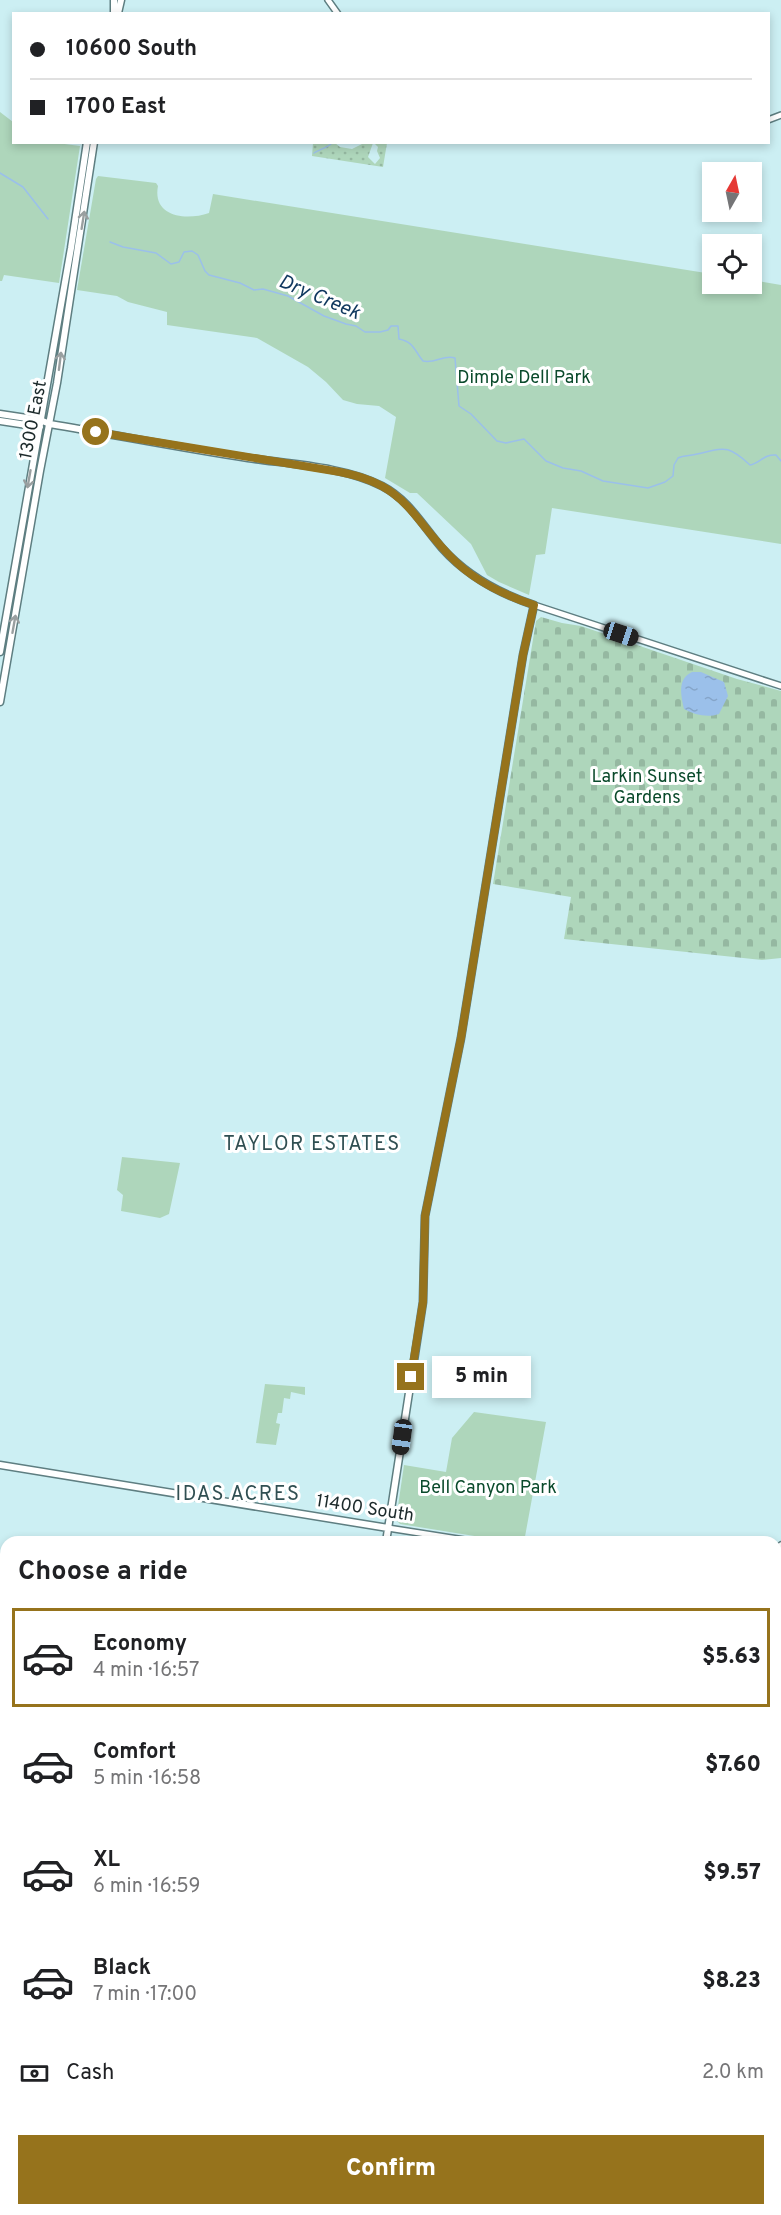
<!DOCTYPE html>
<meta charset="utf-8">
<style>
:root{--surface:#fff;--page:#f2f2f2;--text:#202124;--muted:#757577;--line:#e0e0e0;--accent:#96731c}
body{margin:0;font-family:Overpass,sans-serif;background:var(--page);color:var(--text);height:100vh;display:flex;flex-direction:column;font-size:22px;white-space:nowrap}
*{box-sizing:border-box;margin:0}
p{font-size:20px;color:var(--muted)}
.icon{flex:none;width:33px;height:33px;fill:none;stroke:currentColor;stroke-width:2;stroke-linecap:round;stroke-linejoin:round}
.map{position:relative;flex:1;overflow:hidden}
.panel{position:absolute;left:0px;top:1536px;width:782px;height:680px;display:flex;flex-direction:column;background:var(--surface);border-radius:18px 18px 0 0;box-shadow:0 3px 9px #0003}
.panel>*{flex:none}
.guide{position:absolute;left:12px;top:12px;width:758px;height:132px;border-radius:0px;box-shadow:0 3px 9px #0003;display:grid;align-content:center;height:132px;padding:0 18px;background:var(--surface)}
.needle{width:39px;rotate:9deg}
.controls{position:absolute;left:702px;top:162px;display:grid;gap:12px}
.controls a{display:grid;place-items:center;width:60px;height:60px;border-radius:0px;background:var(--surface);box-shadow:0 3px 9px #0003;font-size:30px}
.end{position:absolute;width:27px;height:27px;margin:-14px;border:8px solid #96731c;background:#fff;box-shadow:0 0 0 3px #fff}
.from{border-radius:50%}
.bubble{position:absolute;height:42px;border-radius:0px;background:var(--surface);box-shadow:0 3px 9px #0003;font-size:20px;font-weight:800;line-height:42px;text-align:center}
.car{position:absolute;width:18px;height:36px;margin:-18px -9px;border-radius:8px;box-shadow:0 0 4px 2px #0007;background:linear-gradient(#222 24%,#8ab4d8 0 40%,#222 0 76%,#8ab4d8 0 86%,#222 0)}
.guide b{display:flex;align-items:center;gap:21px;height:57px;font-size:22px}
.guide b+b{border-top:2px solid var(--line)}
.guide i{width:15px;height:15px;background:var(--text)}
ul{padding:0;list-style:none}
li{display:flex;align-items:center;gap:18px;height:99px;margin:0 12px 9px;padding:0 6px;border:3px solid transparent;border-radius:0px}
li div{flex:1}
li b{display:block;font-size:22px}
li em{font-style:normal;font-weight:800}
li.on{border-color:var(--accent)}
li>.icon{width:54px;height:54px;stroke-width:1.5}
h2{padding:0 18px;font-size:27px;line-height:72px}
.pay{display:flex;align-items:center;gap:15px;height:66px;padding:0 18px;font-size:22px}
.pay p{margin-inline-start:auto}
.cta{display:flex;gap:12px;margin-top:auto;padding:12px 18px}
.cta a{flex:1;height:69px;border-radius:0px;background:var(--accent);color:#fff;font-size:24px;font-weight:800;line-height:69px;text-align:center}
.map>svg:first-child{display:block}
.green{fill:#aed6bb}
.cemetery{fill:url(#cemetery-stones)}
.garden{fill:url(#garden-dots)}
.water{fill:url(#water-ripples)}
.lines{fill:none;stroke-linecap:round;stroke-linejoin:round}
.stream{stroke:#9bc0ea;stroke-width:1.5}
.minor-casing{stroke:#5e7e81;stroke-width:8}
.major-casing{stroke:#5e7e81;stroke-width:9}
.minor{stroke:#fff;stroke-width:5}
.major{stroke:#fff;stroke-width:6}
.oneway{stroke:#999fa0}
.route{stroke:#96731c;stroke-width:8}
.labels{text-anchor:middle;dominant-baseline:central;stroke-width:6;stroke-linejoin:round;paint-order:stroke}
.park-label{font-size:18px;fill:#0a4a2b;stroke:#fff}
.street-label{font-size:18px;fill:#1c2a2b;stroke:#fff}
.water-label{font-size:20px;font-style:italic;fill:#0f375e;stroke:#fff}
.neighbourhood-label{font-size:20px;letter-spacing:1.5px;fill:#304f52;stroke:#fff}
</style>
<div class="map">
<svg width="781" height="2215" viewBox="0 0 781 2215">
<defs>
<pattern id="cemetery-stones" width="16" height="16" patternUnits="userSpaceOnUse" patternTransform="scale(1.5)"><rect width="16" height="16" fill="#aed6bb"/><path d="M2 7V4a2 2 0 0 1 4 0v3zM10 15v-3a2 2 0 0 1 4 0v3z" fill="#95b8a1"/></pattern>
<pattern id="garden-dots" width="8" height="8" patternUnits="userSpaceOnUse" patternTransform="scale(1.5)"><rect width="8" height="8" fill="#aed6bb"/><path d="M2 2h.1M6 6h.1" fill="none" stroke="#95b8a1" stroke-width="1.8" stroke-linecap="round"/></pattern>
<pattern id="water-ripples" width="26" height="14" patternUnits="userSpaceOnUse" patternTransform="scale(1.5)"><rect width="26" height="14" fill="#9bc0ea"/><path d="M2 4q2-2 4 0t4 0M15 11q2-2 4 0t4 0" fill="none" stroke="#85a5c9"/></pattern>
</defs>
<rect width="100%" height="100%" fill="#cceff3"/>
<path class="green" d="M0 112 13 122 14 142 57 143 80 146 59 283 4 275 2 281H0Z
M98 176 156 183 158 186C152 217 186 221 209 213L213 194 712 274V284H752V280L781 285V544L552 508 545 554 536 555 529 595 499 582 487 575 471 544 417 493H410L385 478 396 417 379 406 357 404 343 400 326 382 308 367 257 338 167 325V312L128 302 117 296 77 290 96 179Z
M122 1157 180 1163 169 1214 160 1218 121 1211 123 1195 117 1190Z
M265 1384 305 1387V1395L291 1392 290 1399 284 1398 282 1413H278L276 1423 280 1424 276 1445 256 1443Z
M474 1412 546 1422 524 1542H511L400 1524 396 1520 404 1465 446 1472 452 1438Z
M781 1590V1764L776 1766V1646C780 1635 776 1627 776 1616 775 1609 776 1601 776 1594Z
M776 2118 781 2119V2215H308L309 2210H776Z"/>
<path class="cemetery" d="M541 617 562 623 581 626 737 679 781 691V958L762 960 564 939 571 897 493 884 536 621Z"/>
<path class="garden" d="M313 143H335L340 147 352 149 364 143H373L368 157 375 164 380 158 377 151 378 147 374 143H387L383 167 312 156Z"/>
<path class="water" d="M692 672H701L724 682 728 696 719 714C707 718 695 715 684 709 681 695 677 679 692 672Z"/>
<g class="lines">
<path class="stream" d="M314 153C320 149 327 148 332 143
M0 173 23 187 48 219
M110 242 123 247 156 253 171 264 179 262 184 252 192 251 198 255 205 271 209 275 240 283 254 290 263 289 288 296 324 316 346 324 356 326 365 332H380L388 330 391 326H398L399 339C414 342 414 350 423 361 435 364 444 354 455 358L459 406 471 414 497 441 506 443 524 439 546 461 563 468 581 471 603 481 648 488 665 482 673 476 674 465 678 458C684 455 691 456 697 454 725 448 727 444 750 465 760 463 764 454 776 455L781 461
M776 1679 781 1671
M776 2088 781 2081
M372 2215 375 2210"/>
<g class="minor-casing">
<path id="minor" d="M328 0 338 14
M768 120 781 115
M534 605 781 686
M388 1528 477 1542
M776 1549 781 1545
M0 1905 6 1900"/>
</g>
<g class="major-casing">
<path id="major" d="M114 0V14
M118 13 121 0
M0 414 40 420 50 424C116 435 182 448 248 458 289 464 346 467 382 486 409 500 422 525 442 548 467 576 498 593 534 605L523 655 461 1038 425 1216 423 1302 386 1542
M0 421 40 427
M0 652 71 248 87 142
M0 702 40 471 57 383 94 142
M0 1465 388 1528
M776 1912 781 1914
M185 2215 189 2210"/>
</g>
<use href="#minor" class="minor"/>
<use href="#major" class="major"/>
</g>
<defs><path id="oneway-shaft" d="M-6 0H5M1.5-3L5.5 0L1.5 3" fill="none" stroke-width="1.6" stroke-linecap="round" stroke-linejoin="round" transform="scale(1.5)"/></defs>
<g class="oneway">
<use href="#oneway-shaft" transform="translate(83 220) rotate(-81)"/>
<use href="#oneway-shaft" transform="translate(60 361) rotate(-83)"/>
<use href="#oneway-shaft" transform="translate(29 479) rotate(100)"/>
<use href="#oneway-shaft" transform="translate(14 624) rotate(-80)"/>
</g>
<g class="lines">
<path class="route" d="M96 432 340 472C408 485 411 518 454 560 476 582 504 595 534 605L523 655 461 1038 425 1216 423 1302 411 1377"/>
</g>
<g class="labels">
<g class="park-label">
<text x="524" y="378">Dimple Dell Park</text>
<text x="647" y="777">Larkin Sunset<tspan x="647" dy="21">Gardens</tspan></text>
<text x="488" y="1488">Bell Canyon Park</text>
</g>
<g class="street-label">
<text transform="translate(34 420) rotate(-79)">1300 East</text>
<text transform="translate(365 1509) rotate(9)">11400 South</text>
</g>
<g class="water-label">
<text transform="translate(319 298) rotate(23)">Dry Creek</text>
</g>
<g class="neighbourhood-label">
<text x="312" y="1145">TAYLOR ESTATES</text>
<text x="238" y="1495">IDAS ACRES</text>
</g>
</g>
</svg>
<div class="controls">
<a><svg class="needle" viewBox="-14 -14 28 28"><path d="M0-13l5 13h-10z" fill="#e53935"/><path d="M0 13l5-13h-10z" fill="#757577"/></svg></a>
<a><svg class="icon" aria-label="locate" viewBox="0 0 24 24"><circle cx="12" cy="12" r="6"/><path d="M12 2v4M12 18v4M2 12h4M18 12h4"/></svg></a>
</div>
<i class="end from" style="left:96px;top:432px"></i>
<i class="end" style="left:411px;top:1377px"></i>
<div class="bubble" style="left:432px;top:1356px;width:99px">5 min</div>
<i class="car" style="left:621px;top:634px;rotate:108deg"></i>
<i class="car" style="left:402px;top:1437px;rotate:188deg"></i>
<div class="guide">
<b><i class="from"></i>10600 South</b>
<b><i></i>1700 East</b>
</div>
<section class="panel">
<h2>Choose a ride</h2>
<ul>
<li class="on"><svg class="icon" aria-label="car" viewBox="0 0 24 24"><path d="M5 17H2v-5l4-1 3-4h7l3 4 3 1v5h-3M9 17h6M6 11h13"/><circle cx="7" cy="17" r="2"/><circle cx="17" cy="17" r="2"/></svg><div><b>Economy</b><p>4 min · 16:57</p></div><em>$5.63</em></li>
<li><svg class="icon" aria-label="car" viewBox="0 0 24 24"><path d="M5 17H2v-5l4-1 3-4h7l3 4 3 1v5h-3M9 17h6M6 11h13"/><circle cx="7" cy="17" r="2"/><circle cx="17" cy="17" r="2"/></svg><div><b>Comfort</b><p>5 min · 16:58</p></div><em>$7.60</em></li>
<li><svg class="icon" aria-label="car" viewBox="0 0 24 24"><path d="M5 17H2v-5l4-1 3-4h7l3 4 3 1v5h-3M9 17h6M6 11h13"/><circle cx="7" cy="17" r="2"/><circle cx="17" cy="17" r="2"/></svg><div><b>XL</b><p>6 min · 16:59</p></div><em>$9.57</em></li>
<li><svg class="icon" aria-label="car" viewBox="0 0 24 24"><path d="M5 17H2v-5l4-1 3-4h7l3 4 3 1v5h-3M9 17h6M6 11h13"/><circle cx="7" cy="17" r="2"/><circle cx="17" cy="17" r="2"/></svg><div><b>Black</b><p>7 min · 17:00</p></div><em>$8.23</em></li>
</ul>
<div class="pay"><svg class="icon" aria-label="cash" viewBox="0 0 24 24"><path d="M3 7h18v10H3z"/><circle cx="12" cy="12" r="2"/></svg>Cash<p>2.0 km</p></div>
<div class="cta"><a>Confirm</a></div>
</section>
</div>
